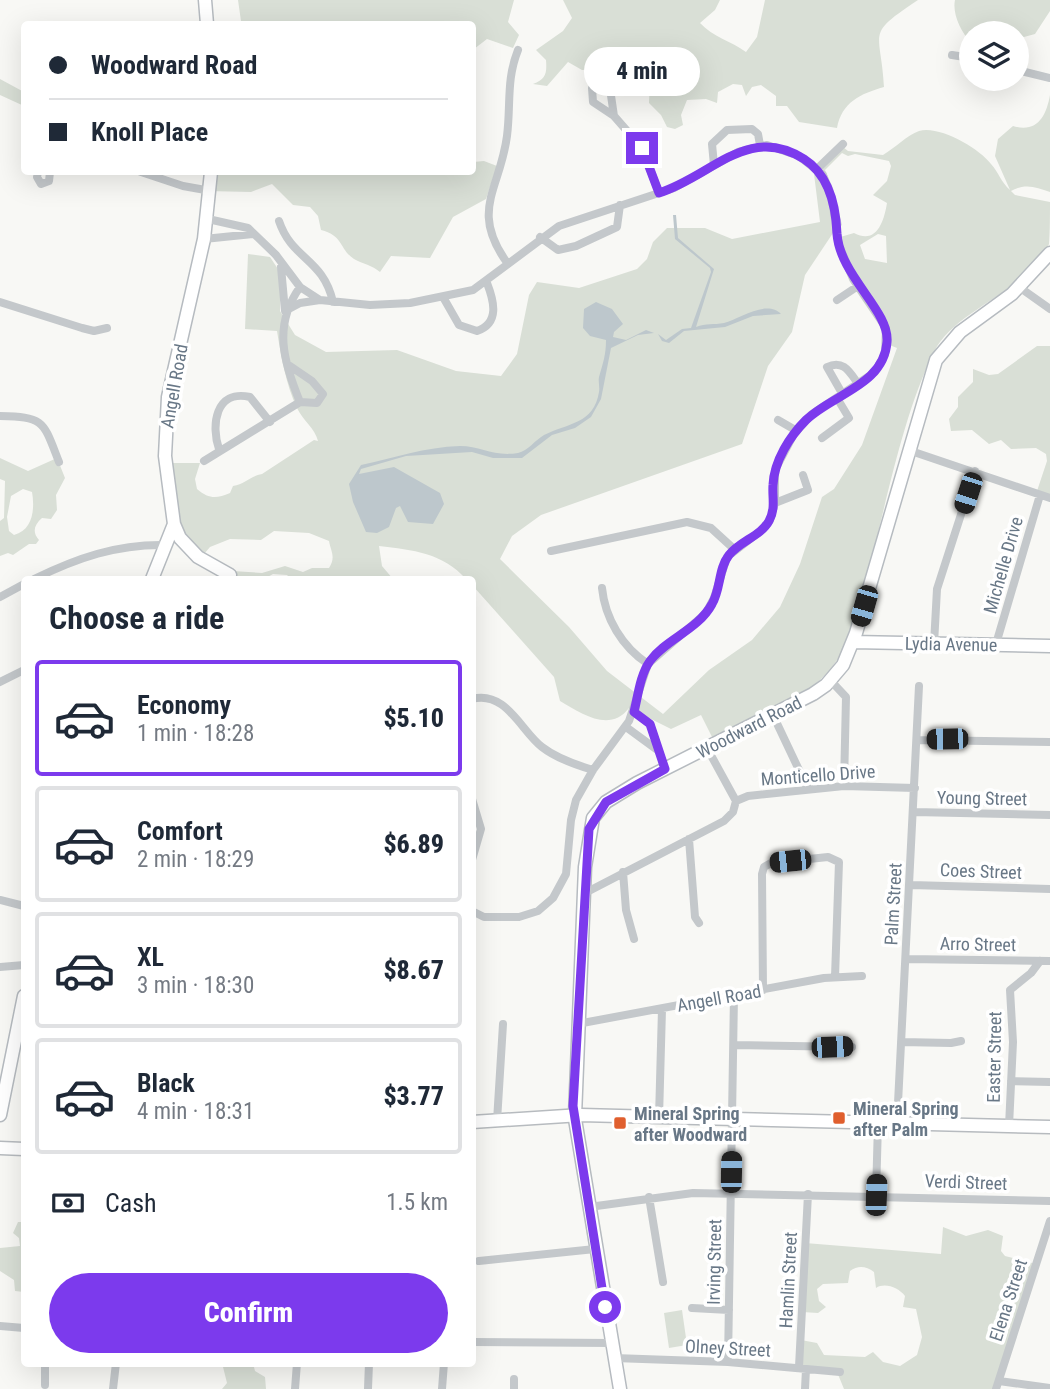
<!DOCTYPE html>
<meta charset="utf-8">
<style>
:root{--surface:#fff;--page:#f6f6f7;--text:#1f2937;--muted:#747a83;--line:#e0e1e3;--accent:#7c3aed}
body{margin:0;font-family:"Roboto Condensed",sans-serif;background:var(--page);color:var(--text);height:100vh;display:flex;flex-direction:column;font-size:26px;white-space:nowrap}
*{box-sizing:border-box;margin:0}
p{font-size:23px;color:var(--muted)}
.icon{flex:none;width:38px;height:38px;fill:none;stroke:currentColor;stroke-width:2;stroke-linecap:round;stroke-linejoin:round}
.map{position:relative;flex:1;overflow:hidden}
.drawer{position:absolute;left:21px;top:576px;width:455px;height:791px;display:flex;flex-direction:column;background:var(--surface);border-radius:7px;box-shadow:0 7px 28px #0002}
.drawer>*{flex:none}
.banner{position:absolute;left:21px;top:21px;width:455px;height:154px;border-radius:7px;box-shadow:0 7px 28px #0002;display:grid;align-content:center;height:154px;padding:0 28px;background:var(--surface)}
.controls{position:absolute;left:959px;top:21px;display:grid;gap:14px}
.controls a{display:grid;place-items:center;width:70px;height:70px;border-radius:50%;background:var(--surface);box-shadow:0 7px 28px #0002;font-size:35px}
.end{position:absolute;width:32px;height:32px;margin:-16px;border:9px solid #7c3aed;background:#fff;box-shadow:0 0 0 4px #fff}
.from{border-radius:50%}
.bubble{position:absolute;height:49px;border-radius:24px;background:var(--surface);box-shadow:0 7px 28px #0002;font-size:23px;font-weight:800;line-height:49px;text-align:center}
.car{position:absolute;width:21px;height:42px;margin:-21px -10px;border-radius:9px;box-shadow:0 0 5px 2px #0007;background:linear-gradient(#222 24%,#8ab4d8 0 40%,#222 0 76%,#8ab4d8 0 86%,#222 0)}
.banner b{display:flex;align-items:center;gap:24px;height:66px;font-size:26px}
.banner b+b{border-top:2px solid var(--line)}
.banner i{width:18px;height:18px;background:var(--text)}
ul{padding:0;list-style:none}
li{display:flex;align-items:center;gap:21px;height:116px;margin:0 14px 10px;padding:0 14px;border:4px solid var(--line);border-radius:7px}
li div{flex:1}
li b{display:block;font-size:26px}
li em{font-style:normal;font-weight:800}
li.active{border-color:var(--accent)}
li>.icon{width:63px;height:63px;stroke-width:1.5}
h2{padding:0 28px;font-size:32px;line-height:84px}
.pay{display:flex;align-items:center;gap:18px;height:77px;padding:0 28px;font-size:26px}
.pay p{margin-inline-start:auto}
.button{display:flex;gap:14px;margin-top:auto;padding:14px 28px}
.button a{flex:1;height:80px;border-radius:42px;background:var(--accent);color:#fff;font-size:28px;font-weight:800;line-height:80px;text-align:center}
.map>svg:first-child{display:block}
.green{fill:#d9dfd6;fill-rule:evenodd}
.water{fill:#bdc7cc}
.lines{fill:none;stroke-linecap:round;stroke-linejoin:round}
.secondary-casing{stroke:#b6bbc0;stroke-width:15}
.primary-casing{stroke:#b7bbbf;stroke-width:15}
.street{stroke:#c4c8cb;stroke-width:8}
.secondary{stroke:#fff;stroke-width:12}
.primary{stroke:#fff;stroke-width:12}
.route{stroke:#7c3aed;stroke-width:9}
.poi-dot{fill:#e05f2e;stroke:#fff;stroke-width:2.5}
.labels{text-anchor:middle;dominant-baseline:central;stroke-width:7;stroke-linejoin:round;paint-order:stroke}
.street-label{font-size:18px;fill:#687786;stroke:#fff}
.poi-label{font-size:18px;font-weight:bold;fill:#687786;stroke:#fff;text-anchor:start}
</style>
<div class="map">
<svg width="1050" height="1389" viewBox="0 0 1050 1389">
<rect width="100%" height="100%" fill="#f8f8f5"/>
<path class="green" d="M238 0H514L508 22 519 35 513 48 487 39 474 49 473 55 472 24H251L241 21Z
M563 0H720L715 10 700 23C713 37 731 41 746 52L757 37 765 0H918C864 36 881 29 884 87 860 94 842 102 837 128L799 122 787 106H776V96L761 85 752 87 746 96 742 85 733 84 718 92 717 103 706 99 687 100 681 115 683 125 675 129 667 127 661 115 649 103C650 82 650 71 627 71L609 86 600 69 582 70 568 62 547 86 533 84C546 79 547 73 546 60L536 50 563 31 572 18Z
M955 0H1050V11L1035 34 1024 37 1000 30 971 33V42C961 33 952 13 955 0Z
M0 79 24 92V106L0 95Z
M1050 95V192C1036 187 1025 183 1011 191L1015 195 1050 202C1050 213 1050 233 1049 244 1029 292 956 308 934 352 904 412 887 499 870 565 862 596 855 634 837 660 810 701 755 717 712 737L701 715 671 729 629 708C610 733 582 714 560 701L554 677 473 586 472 579H466C443 553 413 550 379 546L382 566 393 579H291L287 575 273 574 264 579H226L233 571 262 573 285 566 303 572 312 568H329C336 557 331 552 329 541L309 533 274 531 261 540 230 539 210 547 198 561 182 547 165 463H200L195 479 197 489C209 499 216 499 230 493L233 486C245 484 250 476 262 474L314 440 318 441C315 428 303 421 297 408 286 385 281 356 277 331L245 329 248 254 270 257 280 272V311L295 335 326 352 397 350 456 371 501 376 517 354 529 295 537 282 579 288 637 269 647 259 653 242 667 228H705L732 239 820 222 814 174 843 147 848 151 883 155C895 148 907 135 919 131 939 125 979 148 991 164 999 173 1001 182 1010 190L995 156 998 139 1013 126C1037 133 1046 117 1050 95ZM842 153 848 156 855 154 889 161 891 166 887 181 873 195 887 203C884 221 877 245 854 233L837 238 860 292 885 332 887 344 897 348 862 445 834 489 822 497 800 564 780 607 752 640 709 670 663 714 607 671 569 627 500 559 512 536 541 515 742 444 768 366 792 332 805 275 833 233 842 225 833 188 825 170ZM878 234 886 236 887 263 865 259 860 245Z
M484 161 497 166 486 199 453 217 430 258 391 256 380 272C372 265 363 264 354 259 339 249 344 236 321 230L318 216 310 207 293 205 272 184 251 192 208 191V172H472L473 162Z
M1037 346H1050V499L1036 494 1047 461 1046 454 1036 448 1011 449 1001 440 989 444 972 430 951 431 949 419 958 407V397L973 382V369L989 375 998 374Z
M0 458 28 471 57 458 65 478 56 495 57 510 51 519 42 518C34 525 32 532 39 540L36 544H29L13 555 8 553 0 556V521L4 518 5 481 0 479ZM23 489 32 492C35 509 33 530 14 535L9 531 7 517 11 496Z
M18 1222H24V1292L15 1291 14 1280 0 1271V1248L20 1246 19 1238 13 1233Z
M943 1227 966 1236 988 1230 1003 1236 1001 1251 1005 1256 1036 1264 995 1389H844L837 1372 799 1369 801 1340 817 1343 824 1355 865 1357 873 1352 883 1362 900 1366 917 1355 922 1337 916 1309 903 1307 905 1296C899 1288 885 1282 876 1288L874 1272C866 1266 858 1265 850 1271L848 1283 823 1284 817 1289 819 1301 826 1307 818 1313 802 1312 805 1243 941 1254Z
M682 1310 687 1345 669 1348 664 1313Z
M222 1363H253L255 1371 265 1377 266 1389H222L227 1383Z"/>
<path class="water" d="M673 215H676L678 238 714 269 696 327C706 323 714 325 724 323 739 319 767 299 781 314L753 316 725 327 684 331 669 343 662 341 658 334 666 340 682 329 691 328 711 272 710 268 675 239Z
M596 302 612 309 623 324 614 332 613 337 626 340 646 330 654 333 638 335 611 348 601 399 591 417 575 428 552 435 522 458H493L472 452 406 456 361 469 359 474 394 467 440 493 444 504 433 524 408 522 400 506 396 508 389 527 377 533 366 532 353 502 349 484 361 465C394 458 425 447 460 446 481 446 494 457 518 453 528 451 535 440 544 435 568 423 594 424 599 392 600 387 598 382 599 377 603 363 606 355 606 340L590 336 583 328 584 309Z"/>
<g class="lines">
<g class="secondary-casing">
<path id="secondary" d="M205 0 207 24
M211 172 204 239 168 397 165 456 174 524 180 538 198 557 230 575
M152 579 174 524
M853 642 1050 646
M0 1115 24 996
M575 1116 585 867 593 818 606 802 637 783 813 694 826 685 843 665 856 633 936 360 960 332 1012 294 1050 253
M575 1119 620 1389"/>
</g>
<g class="primary-casing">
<path id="primary" d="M472 1122 581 1115 1050 1127
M0 1148 24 1149"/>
</g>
<path class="street" d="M952 55 971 58
M1017 70 1050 78
M614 116 593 102 592 88 598 78 609 82 614 116 642 148 659 193
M714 165 712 144 727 130 752 129 758 134 760 145
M817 169 843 144
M38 172 37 177 41 184 49 181 50 172
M141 172 183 186 211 191
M208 219 248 228 276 255 300 287 320 300 370 305 410 303 473 290 559 226 674 188 738 152 767 145 799 156 823 175 832 200 839 245 853 279 886 328 885 354 875 372 812 414 794 434 775 470V503L770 520 763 529 727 557 714 598 706 613 648 664 629 721 593 770 576 800 571 820 566 874 553 898 538 911 519 917H484L472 911
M279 221C292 260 323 258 333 302
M540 237 558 250 576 246 617 227 620 205
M204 239 253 234
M508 264C469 211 500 190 507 136 511 105 506 80 518 50
M281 267 285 311 300 303 320 300
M300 287C273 325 283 361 300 402
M1019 287 1050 309
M443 297 459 325 477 331C500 323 494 301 487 283
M837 300 858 286
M0 302 82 328 94 331 107 328
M290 366 312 381 323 394 317 403 300 402
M843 395 827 367C844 359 850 373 859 385
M0 416C45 417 43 421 59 462
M778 420 797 431
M822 438 849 418 837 398
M219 449C211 426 215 389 250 397L270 422
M908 450 1050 498
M204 461 300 402
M775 503 808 490 803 475
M551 551 687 522 711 528 734 549
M34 579C77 558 117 544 165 545
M602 588C605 618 622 647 648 664
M0 597 24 584
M934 644 937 589 975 471
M996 644 1040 495
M831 681 846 697 844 786
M0 682 24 670
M472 699C506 690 521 731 542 747 556 758 576 765 593 770
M634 712 650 724 665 769
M773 715 808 789
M626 727 656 749
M918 740 1050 742
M707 748 736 801
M472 799 481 829 472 860
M914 812 1050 815
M689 839 695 917 699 923
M623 872 626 910 634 939
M911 885 1050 889
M585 893 724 821 733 812 736 801 748 796 844 786 915 788
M0 900 24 906
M906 959 1050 961
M0 967 24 965
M763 990 762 874 764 867 771 863 828 857 839 862 835 977
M577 1024 824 978 862 976
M901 1042 951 1043 961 1041
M734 1045 852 1047
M1011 1081 1050 1082
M659 1118 662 1009
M497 1121 503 1024
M897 1123 919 686
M1009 1126 1013 1042 1010 990 1031 973 1040 961
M876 1195 878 1123
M649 1197 663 1282
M589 1207 693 1193 1050 1201
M479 1261 595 1249
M692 1308 729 1310
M0 1326 24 1328
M472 1342 611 1343
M614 1358 728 1362 840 1372
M728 1362 734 995
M45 1363V1385
M799 1367 808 1194
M999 1381 1050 1388
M113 1389 116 1363
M295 1389 297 1363
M368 1389 369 1363
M442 1389 444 1363
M514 1389V1379
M805 1389 806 1369
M996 1389 1050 1221"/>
<use href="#secondary" class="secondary"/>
<use href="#primary" class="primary"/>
</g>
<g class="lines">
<path class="route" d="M605 1307 573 1106 589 829 606 802 665 769 650 724 634 712C638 696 640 675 650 661 666 639 698 630 712 604 721 589 718 569 729 555 740 541 761 536 769 521 776 508 772 498 773 485 774 461 790 436 806 420 833 394 884 385 887 342 890 311 840 276 837 234 836 205 829 175 804 159 748 123 711 177 659 193L642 148"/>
</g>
<g class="poi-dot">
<rect x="832" y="1111" width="14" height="14" rx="3.5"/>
<rect x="613" y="1116" width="14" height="14" rx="3.5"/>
</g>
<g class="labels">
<g class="street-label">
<text transform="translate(174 386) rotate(-80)">Angell Road</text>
<text transform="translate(1003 565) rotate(-74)">Michelle Drive</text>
<text transform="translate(951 644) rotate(1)">Lydia Avenue</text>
<text transform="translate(749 727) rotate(-27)">Woodward Road</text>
<text transform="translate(818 775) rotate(-4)">Monticello Drive</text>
<text transform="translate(982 798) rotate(1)">Young Street</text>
<text transform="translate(981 871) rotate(2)">Coes Street</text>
<text transform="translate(893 904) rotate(-87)">Palm Street</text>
<text transform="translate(978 944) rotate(1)">Arro Street</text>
<text transform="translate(719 998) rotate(-10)">Angell Road</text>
<text transform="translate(994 1057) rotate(-89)">Easter Street</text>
<text transform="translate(966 1182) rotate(2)">Verdi Street</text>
<text transform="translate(714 1262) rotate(-89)">Irving Street</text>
<text transform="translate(788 1280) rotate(-87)">Hamlin Street</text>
<text transform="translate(1008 1300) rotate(-72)">Elena Street</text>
<text transform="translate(728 1348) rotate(3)">Olney Street</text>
</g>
<g class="poi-label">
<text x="853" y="1108">Mineral Spring<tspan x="853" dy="21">after Palm</tspan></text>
<text x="634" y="1113">Mineral Spring<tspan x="634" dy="21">after Woodward</tspan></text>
</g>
</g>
</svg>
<div class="controls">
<a><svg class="icon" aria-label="layers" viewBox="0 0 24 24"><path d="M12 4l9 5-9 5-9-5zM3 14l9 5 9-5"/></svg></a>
</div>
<i class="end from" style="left:605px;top:1307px"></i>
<i class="end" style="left:642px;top:148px"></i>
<div class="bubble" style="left:584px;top:47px;width:116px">4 min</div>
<i class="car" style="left:968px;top:493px;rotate:198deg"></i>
<i class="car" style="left:864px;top:606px;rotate:196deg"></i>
<i class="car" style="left:947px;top:739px;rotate:269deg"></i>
<i class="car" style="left:790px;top:861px;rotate:264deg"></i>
<i class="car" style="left:832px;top:1047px;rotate:88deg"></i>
<i class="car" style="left:731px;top:1172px;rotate:1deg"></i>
<i class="car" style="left:876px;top:1195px;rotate:2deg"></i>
<div class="banner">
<b><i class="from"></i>Woodward Road</b>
<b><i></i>Knoll Place</b>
</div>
<section class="drawer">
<h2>Choose a ride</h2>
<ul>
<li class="active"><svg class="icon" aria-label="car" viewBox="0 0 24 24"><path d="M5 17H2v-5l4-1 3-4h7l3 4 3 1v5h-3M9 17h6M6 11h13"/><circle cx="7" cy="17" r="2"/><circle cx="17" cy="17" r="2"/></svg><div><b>Economy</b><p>1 min · 18:28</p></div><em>$5.10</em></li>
<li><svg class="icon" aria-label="car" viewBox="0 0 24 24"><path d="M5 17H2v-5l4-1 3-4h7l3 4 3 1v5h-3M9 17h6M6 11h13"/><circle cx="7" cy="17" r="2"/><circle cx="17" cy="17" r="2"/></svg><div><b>Comfort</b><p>2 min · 18:29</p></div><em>$6.89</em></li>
<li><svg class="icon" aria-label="car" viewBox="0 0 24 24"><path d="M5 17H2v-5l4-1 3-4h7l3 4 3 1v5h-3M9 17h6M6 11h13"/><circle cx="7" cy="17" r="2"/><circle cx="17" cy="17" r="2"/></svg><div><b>XL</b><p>3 min · 18:30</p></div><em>$8.67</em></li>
<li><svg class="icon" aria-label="car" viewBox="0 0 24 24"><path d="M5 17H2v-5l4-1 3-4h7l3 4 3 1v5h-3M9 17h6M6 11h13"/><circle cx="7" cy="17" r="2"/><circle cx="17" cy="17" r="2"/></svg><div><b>Black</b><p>4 min · 18:31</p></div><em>$3.77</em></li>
</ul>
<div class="pay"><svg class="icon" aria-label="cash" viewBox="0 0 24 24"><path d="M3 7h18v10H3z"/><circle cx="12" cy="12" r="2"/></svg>Cash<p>1.5 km</p></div>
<div class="button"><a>Confirm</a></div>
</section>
</div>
